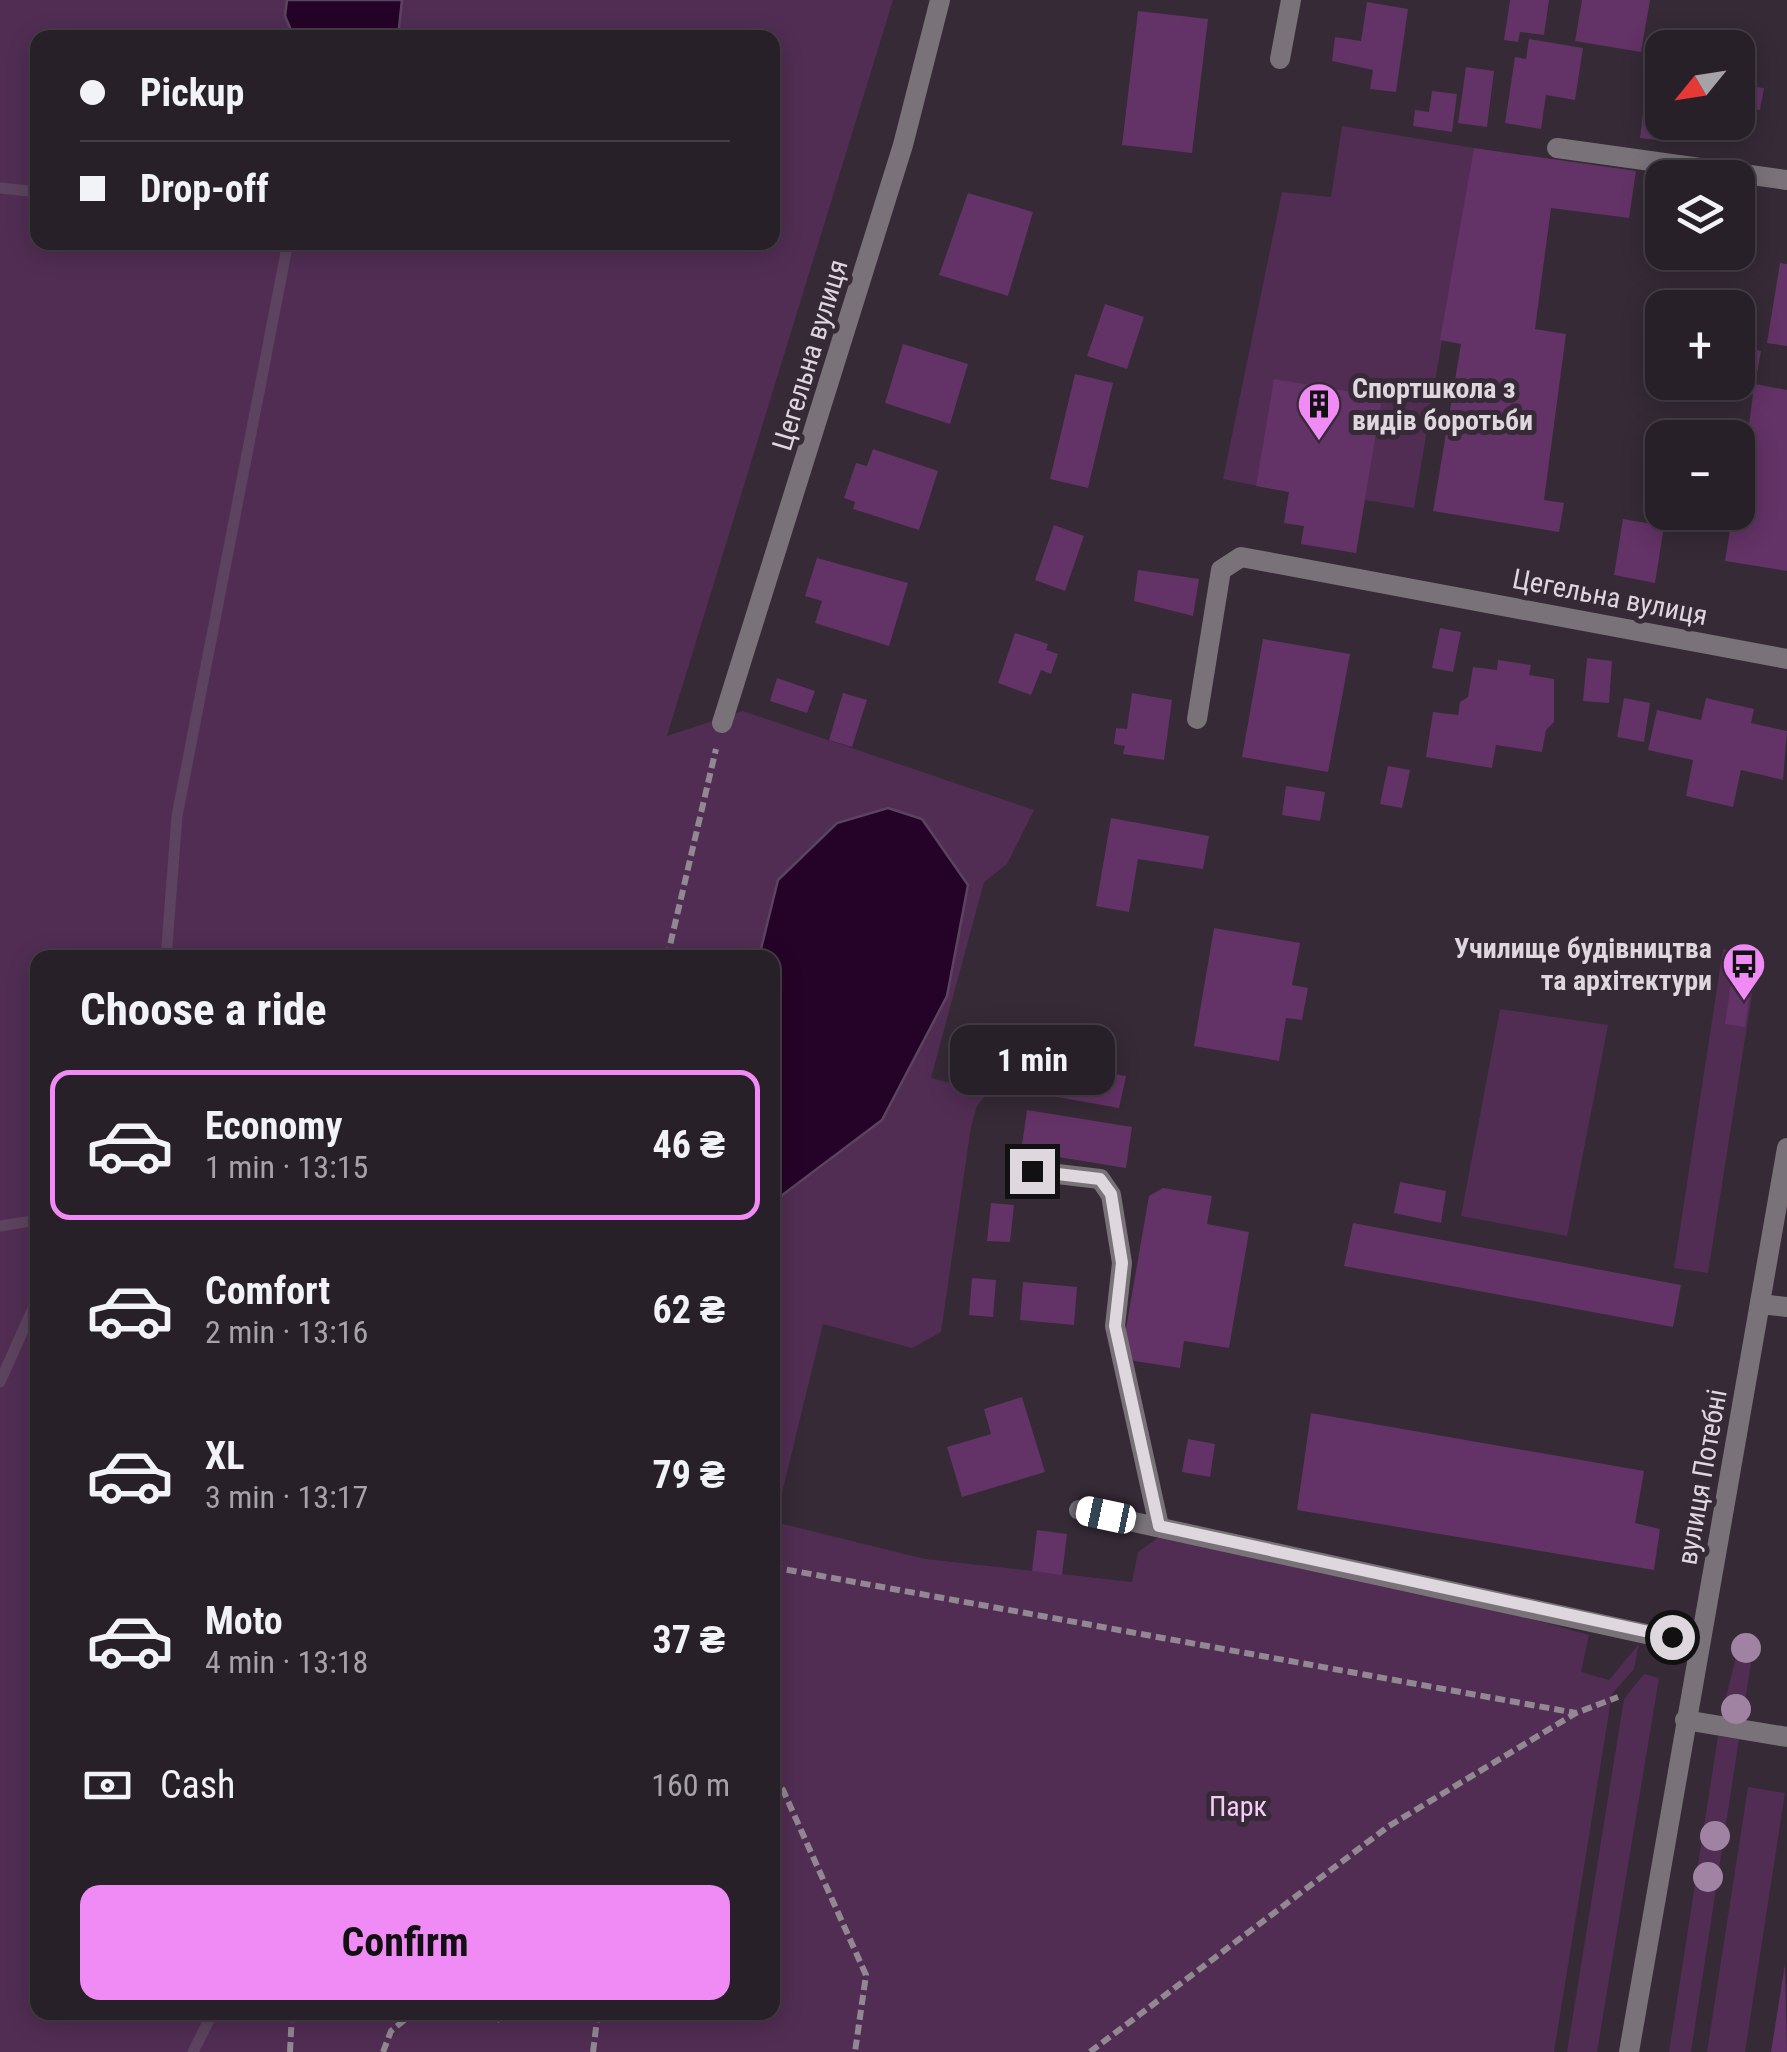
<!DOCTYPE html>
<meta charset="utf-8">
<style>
:root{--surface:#282028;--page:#342d34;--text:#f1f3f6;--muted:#a5a3a8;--line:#443e45;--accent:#f08bf6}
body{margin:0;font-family:"Roboto Condensed",sans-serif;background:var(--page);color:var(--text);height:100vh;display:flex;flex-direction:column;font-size:38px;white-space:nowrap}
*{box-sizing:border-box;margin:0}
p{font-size:32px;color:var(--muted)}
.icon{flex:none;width:55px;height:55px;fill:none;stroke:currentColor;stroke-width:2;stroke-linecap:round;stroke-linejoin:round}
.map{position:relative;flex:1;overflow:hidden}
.details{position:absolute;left:30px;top:950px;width:750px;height:1070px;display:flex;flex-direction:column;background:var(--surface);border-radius:20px;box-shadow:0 5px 25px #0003,0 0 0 2px var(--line)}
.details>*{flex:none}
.banner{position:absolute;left:30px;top:30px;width:750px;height:220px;border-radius:20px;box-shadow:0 5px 25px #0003,0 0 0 2px var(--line);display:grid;align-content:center;height:220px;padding:0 50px;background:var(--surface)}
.needle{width:65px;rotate:240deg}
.tools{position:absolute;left:1645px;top:30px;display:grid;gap:20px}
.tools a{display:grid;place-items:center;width:110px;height:110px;border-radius:20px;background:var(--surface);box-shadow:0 5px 25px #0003,0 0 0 2px var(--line);font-size:50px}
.end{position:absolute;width:45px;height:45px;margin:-22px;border:12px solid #ded7de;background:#111;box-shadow:0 0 0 5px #111}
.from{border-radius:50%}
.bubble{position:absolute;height:70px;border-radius:20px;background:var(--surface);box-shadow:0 5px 25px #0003,0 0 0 2px var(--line);font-size:32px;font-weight:700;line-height:70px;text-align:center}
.car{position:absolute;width:30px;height:60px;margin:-30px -15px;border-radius:12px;box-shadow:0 0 8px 2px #0007;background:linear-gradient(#fff 24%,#345 0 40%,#fff 0 76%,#345 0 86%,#fff 0)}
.banner b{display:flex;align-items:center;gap:35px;height:95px;font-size:38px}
.banner b+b{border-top:2px solid var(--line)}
.banner i{width:25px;height:25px;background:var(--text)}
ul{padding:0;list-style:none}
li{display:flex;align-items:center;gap:30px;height:150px;margin:0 20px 15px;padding:0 30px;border:5px solid transparent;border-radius:20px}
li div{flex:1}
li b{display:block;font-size:38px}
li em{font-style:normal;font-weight:700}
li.on{border-color:var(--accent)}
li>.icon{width:90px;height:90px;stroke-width:1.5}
h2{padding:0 50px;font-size:45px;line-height:120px}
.pay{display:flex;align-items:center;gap:25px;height:110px;padding:0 50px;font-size:38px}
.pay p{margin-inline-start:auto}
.cta{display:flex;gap:20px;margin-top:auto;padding:20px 50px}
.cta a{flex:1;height:115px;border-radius:20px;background:var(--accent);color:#111;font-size:40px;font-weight:700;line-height:115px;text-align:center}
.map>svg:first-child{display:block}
.green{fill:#512d53;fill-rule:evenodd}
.water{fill:#250328;stroke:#5c435f;stroke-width:2.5}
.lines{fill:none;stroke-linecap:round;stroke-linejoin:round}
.stream{stroke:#5c435f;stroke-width:11}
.building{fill:#633266}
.path{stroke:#918891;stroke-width:6;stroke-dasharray:10 5;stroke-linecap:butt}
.service{stroke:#797379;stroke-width:20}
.minor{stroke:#797379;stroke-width:20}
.tertiary{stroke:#797379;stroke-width:20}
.tree{fill:#a083a2}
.route{stroke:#ded7de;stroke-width:12}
.labels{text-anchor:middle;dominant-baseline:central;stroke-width:10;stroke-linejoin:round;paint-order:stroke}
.street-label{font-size:28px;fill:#ded7de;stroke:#352a36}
.poi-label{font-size:28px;font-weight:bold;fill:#ded7de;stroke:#352a36;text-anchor:start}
.park-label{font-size:28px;fill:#f8cbfa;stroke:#352a36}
</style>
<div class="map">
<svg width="1787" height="2052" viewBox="0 0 1787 2052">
<rect width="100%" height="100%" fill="#352a36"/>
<path class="green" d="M0 0H287L285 16 294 37 38 38V242H772V38L398 37 402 0H893L667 736 743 711 1034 810 1007 864 984 882 931 1078 988 1092 977 1106 971 1127 941 1332 912 1348 823 1324 775 1522 925 1559 1132 1582 1138 1552 1159 1537 1475 1603 1589 1635 1581 1672 1609 1680 1639 1644 1634 1669 1612 1694 1554 2052H0ZM778 880 830 1161 773 1202 772 2012H38V958L759 957Z
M1342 126 1474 148 1414 508 1365 500 1356 553 1301 544 1304 526 1284 523 1289 492 1223 479 1282 192 1331 197Z
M1723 949 1758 956 1708 1273 1674 1268Z
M1500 1009 1608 1025 1567 1236 1461 1216Z
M1740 1642 1754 1644 1742 1720 1721 1716Z
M1644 1674 1659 1678 1597 2052H1567L1624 1699Z
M1718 1736 1739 1739 1691 2052H1669Z
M1748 1787 1785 1793 1745 2052H1707Z"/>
<path class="water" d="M287 0H402L398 37H294L285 16Z
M888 808 922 819 968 885 947 996 882 1120 773 1202 772 958 759 957 778 880 837 823Z"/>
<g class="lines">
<path class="stream" d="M0 188 38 192
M166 958 177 816 288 242
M0 1226 38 1220
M0 1382 38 1297
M193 2052 213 2012"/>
</g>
<path class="building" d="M1510 0H1549L1544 35 1520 32 1518 42 1504 40Z
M1582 0H1650L1641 52 1575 41Z
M1367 2 1408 9 1396 92 1370 89 1373 70 1332 61 1335 37 1361 41Z
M1138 11 1208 19 1192 153 1122 145Z
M1529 39 1583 48 1575 100 1546 95 1541 129 1505 123 1515 57 1526 59Z
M1652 43 1662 45V65L1650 64Z
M1738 63 1750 65 1747 86 1764 88 1760 110 1743 107 1741 126Z
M1466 67 1494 71 1487 127 1458 123Z
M1647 78 1662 80 1665 141 1640 138Z
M1432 91 1457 94 1452 132 1413 126 1415 110 1429 112Z
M1699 122H1716L1714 137 1697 135Z
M1474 148 1636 171 1629 218 1551 208 1535 329 1566 334 1544 500 1564 503 1559 532 1433 511 1461 344 1440 340Z
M968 193 1033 212 1008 296 939 275Z
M1780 263 1787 264V346L1767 343Z
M1105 304 1144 317 1127 369 1087 356Z
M903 344 968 364 950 424 885 403Z
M1743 347 1761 351 1755 384 1787 390V571L1725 561 1733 512H1738L1753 394 1723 389 1724 382H1738V354L1742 355Z
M1075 374 1113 383 1088 488 1050 479Z
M1274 379 1382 397 1356 553 1301 544 1304 526 1284 523 1289 492 1256 486Z
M873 449 938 471 919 530 853 509 855 502 844 498 856 463 867 466Z
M1623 519 1664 526 1655 583 1614 575Z
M1054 525 1084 536 1065 591 1035 580Z
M817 558 908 583 889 646 815 623 822 601 805 596Z
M1138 570 1199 579 1193 616 1134 601Z
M1440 628 1461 632 1453 672 1432 668Z
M1015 633 1048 644 1046 650 1058 654 1051 674 1041 670 1031 695 998 683Z
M1263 639 1350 654 1328 772 1242 757Z
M1587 658 1612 661 1609 703 1583 701Z
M1498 660 1531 665 1529 675 1554 679V722L1546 730 1542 752 1496 745 1492 768 1426 757 1433 712 1458 715 1460 702 1468 697 1473 667 1497 670Z
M777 678 815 691 807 713 770 701Z
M843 693 867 700 852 747 829 740Z
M1132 693 1172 700 1164 760 1123 754 1125 746 1114 744 1116 728 1127 729Z
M1624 698 1650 703 1644 742 1617 737Z
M1706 698 1754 709 1751 723 1787 731 1783 780 1741 770 1733 807 1686 796 1693 760 1648 750 1657 710 1701 720Z
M1388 766 1410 770 1402 808 1380 804Z
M1286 786 1325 792 1320 821 1282 815Z
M1111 818 1209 836 1203 869 1138 859 1129 912 1096 906Z
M1214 928 1300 943 1292 985 1308 988 1302 1020 1286 1018 1279 1061 1194 1046Z
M1731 983 1751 986 1745 1027 1725 1024Z
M1063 1046 1074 1051 1078 1068 1126 1076 1119 1108 1041 1094 1051 1051Z
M1027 1110 1132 1127 1126 1168 1021 1151Z
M1400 1182 1446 1191 1441 1223 1394 1213Z
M1163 1188 1212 1196 1207 1224 1249 1232 1229 1348 1184 1341 1180 1368 1134 1361 1123 1346 1149 1196Z
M991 1203 1014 1205 1010 1242 987 1241Z
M1353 1223 1681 1285 1673 1327 1344 1266Z
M972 1278 996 1280 993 1317 969 1315Z
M1023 1282 1077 1287 1074 1325 1020 1320Z
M1022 1397 1045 1472 962 1497 947 1447 991 1434 984 1409Z
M1311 1413 1644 1471 1635 1523 1660 1529 1654 1570 1297 1510Z
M1188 1439 1215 1444 1210 1477 1182 1472Z
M1037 1530 1067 1534 1062 1575 1032 1571Z
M1785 1964 1787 2052H1771Z"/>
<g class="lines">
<path class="path" d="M667 958 716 749
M772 1567 1576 1713
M772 1777 783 1790 866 1975 855 2052
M482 2012 500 2020
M290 2052 292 2012
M383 2052 391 2031 414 2012
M593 2052 598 2012
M1090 2052 1389 1826 1576 1713 1618 1697"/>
<path class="service" d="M1557 148 1787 180
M1032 1171 1100 1179 1111 1195 1122 1263 1115 1326 1159 1526
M1760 1304 1787 1307
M1079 1510 1646 1634 1698 1639
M1685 1720 1787 1737"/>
<path class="minor" d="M1280 59 1291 0
M1197 719 1221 570 1241 557 1787 659
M722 723 903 145 940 0"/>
<path class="tertiary" d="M1629 2052 1787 1148"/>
</g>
<g class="tree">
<circle cx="1746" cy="1648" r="15"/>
<circle cx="1736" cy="1709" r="15"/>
<circle cx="1715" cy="1836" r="15"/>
<circle cx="1708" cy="1877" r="15"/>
</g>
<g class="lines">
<path class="route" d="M1032 1171 1100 1179 1111 1194 1122 1263 1115 1326 1159 1526 1672 1637"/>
</g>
<defs>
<g id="building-pin" transform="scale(2.25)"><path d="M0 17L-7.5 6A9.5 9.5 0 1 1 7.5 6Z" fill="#f08bf6" stroke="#352a36"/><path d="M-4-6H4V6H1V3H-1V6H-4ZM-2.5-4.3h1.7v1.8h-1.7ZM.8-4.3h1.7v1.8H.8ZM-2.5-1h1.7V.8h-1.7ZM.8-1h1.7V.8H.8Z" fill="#111"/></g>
<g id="bus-pin" transform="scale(2.25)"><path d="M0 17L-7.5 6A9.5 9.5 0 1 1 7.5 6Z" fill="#f08bf6" stroke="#352a36"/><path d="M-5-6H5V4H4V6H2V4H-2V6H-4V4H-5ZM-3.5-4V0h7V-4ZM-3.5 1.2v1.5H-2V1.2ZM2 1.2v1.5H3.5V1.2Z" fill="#111"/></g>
</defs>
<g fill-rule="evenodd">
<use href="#building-pin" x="1319" y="404"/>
<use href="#bus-pin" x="1744" y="964"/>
</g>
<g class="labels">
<g class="street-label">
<text transform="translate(810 355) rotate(-73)">Цегельна вулиця</text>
<text transform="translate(1610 597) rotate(11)">Цегельна вулиця</text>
<text transform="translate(1702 1477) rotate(-80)">вулиця Потебні</text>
</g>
<g class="poi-label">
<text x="1352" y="388">Спортшкола з<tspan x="1352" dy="32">видів боротьби</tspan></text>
<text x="1712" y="948" text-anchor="end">Училище будівництва<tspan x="1712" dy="32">та архітектури</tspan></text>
</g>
<g class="park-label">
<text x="1238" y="1806">Парк</text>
</g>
</g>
</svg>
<div class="tools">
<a><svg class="needle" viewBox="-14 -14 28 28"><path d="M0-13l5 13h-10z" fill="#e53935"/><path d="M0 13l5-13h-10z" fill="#a5a3a8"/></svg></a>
<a><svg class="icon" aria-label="layers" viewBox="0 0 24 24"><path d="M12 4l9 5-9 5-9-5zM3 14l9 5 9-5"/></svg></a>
<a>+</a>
<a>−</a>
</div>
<i class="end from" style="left:1672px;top:1637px"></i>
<i class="end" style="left:1032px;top:1171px"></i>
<div class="bubble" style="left:950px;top:1025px;width:165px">1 min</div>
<i class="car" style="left:1106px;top:1515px;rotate:282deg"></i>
<div class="banner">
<b><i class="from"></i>Pickup</b>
<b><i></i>Drop-off</b>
</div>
<section class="details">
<h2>Choose a ride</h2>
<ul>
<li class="on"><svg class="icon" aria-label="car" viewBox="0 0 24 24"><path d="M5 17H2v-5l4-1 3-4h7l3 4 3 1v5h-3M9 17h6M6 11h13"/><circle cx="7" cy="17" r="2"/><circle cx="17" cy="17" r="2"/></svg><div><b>Economy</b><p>1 min · 13:15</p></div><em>46 ₴</em></li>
<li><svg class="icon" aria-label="car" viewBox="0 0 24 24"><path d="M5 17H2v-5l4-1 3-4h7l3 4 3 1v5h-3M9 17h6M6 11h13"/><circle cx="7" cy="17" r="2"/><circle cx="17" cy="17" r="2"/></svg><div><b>Comfort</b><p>2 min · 13:16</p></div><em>62 ₴</em></li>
<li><svg class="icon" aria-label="car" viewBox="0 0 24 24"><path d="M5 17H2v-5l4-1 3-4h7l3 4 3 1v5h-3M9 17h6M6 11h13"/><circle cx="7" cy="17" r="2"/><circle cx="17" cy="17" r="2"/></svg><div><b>XL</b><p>3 min · 13:17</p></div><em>79 ₴</em></li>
<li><svg class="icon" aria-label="car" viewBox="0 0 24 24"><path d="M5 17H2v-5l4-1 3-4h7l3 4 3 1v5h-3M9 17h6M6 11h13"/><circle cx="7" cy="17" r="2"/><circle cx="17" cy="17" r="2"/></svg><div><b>Moto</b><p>4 min · 13:18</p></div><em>37 ₴</em></li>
</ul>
<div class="pay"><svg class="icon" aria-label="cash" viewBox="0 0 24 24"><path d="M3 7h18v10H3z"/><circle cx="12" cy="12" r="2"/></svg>Cash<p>160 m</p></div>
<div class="cta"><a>Confirm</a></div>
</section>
</div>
